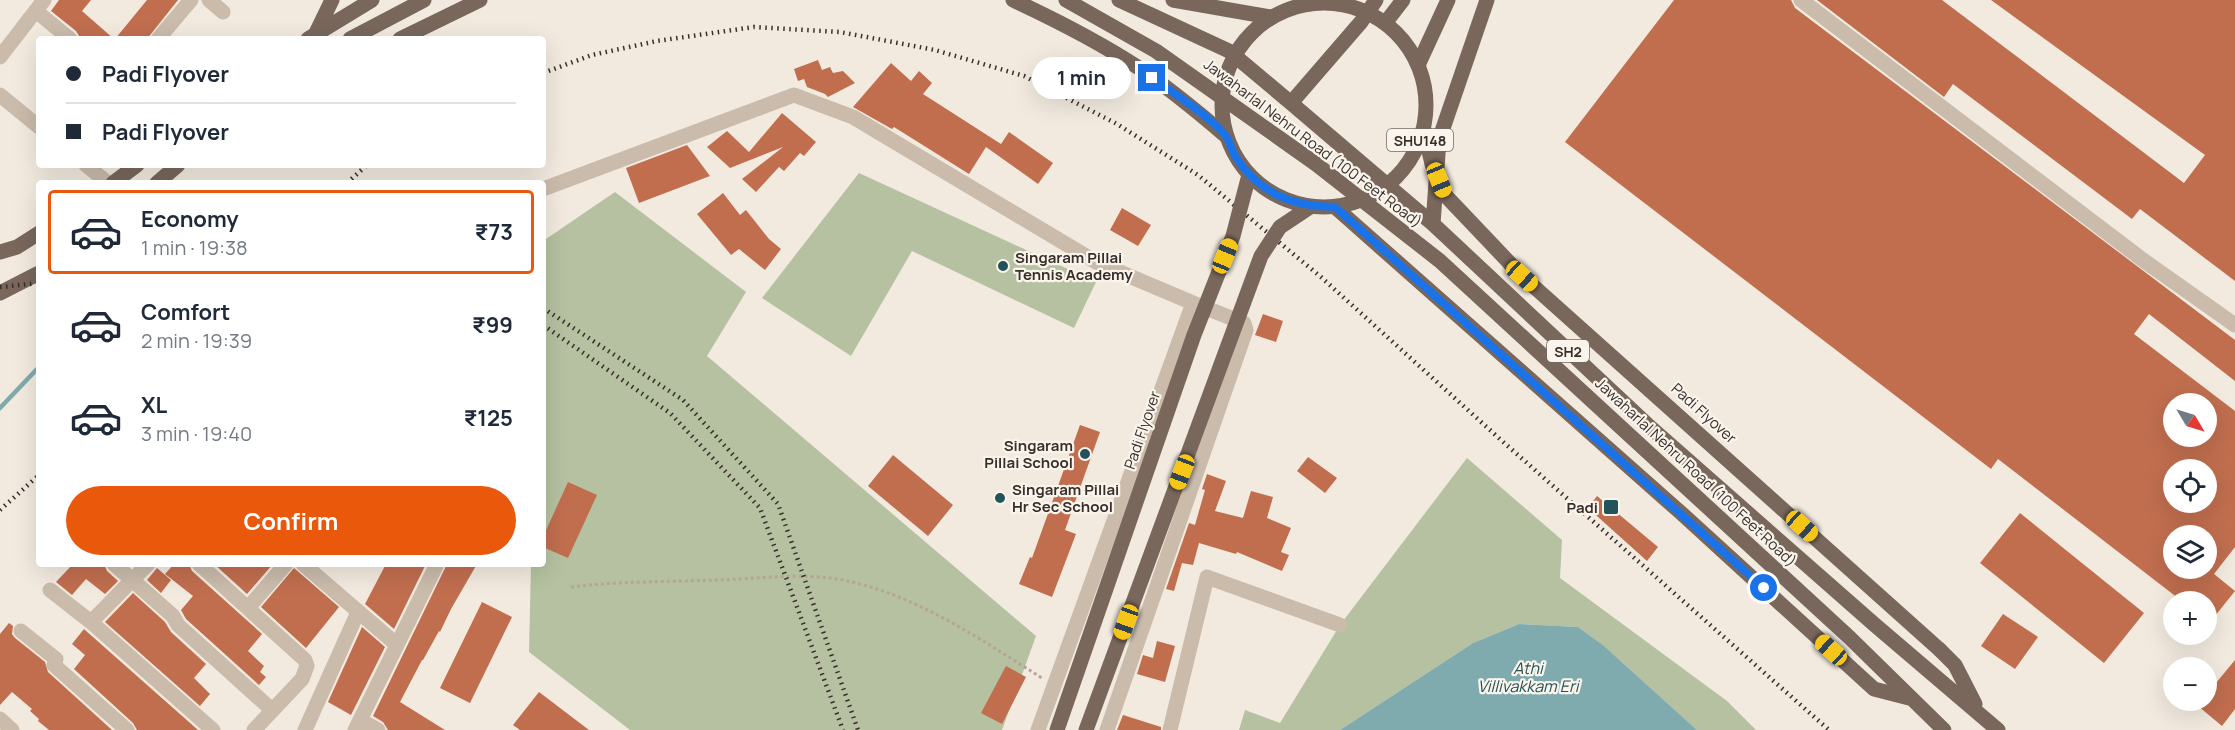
<!DOCTYPE html>
<meta charset="utf-8">
<style>
:root{--surface:#fff;--page:#f2f2f3;--text:#1f2937;--muted:#747a83;--line:#e0e1e3;--accent:#ea580c}
body{margin:0;font-family:Manrope,sans-serif;background:var(--page);color:var(--text);height:100vh;display:flex;flex-direction:column;font-size:22px;white-space:nowrap}
*{box-sizing:border-box;margin:0}
p{font-size:20px;color:var(--muted)}
.icon{flex:none;width:33px;height:33px;fill:none;stroke:currentColor;stroke-width:2;stroke-linecap:round;stroke-linejoin:round}
.map{position:relative;flex:1;overflow:hidden}
.details{position:absolute;left:36px;top:180px;width:510px;height:387px;display:flex;flex-direction:column;background:var(--surface);border-radius:6px;box-shadow:0 6px 24px #0002}
.details>*{flex:none}
.hud{position:absolute;left:36px;top:36px;width:510px;height:132px;border-radius:6px;box-shadow:0 6px 24px #0002;display:grid;align-content:center;height:132px;padding:0 30px;background:var(--surface)}
.needle{width:39px;rotate:128deg}
.buttons{position:absolute;left:2163px;top:393px;display:grid;gap:12px}
.buttons a{display:grid;place-items:center;width:54px;height:54px;border-radius:50%;background:var(--surface);box-shadow:0 6px 24px #0002;font-size:30px}
.end{position:absolute;width:27px;height:27px;margin:-14px;border:8px solid #1a73e8;background:#fff;box-shadow:0 0 0 3px #fff}
.from{border-radius:50%}
.bubble{position:absolute;height:42px;border-radius:21px;background:var(--surface);box-shadow:0 6px 24px #0002;font-size:20px;font-weight:700;line-height:42px;text-align:center}
.car{position:absolute;width:18px;height:36px;margin:-18px -9px;border-radius:8px;box-shadow:0 0 4px 2px #0007;background:linear-gradient(#f5c518 24%,#345 0 40%,#f5c518 0 76%,#345 0 86%,#f5c518 0)}
.hud b{display:flex;align-items:center;gap:21px;height:57px;font-size:22px}
.hud b+b{border-top:2px solid var(--line)}
.hud i{width:15px;height:15px;background:var(--text)}
ul{padding:10px 0 0;list-style:none}
li{display:flex;align-items:center;gap:18px;height:84px;margin:0 12px 9px;padding:0 18px;border:3px solid transparent;border-radius:6px}
li div{flex:1}
li b{display:block;font-size:22px}
li em{font-style:normal;font-weight:700}
li.active{border-color:var(--accent)}
li>.icon{width:54px;height:54px;stroke-width:1.5}
.primary-button{display:flex;gap:12px;margin-top:auto;padding:12px 30px}
.primary-button a{flex:1;height:69px;border-radius:36px;background:var(--accent);color:#fff;font-size:24px;font-weight:700;line-height:69px;text-align:center}
.map>svg:first-child{display:block}
.green{fill:#b5c1a0}
.water{fill:#7fabae}
.lines{fill:none;stroke-linecap:round;stroke-linejoin:round}
.stream{stroke:#7fabae;stroke-width:4.5}
.building{fill:#c16e4f;fill-rule:evenodd}
.path{stroke:#b6a596;stroke-width:3;stroke-dasharray:3 3;stroke-linecap:butt}
.minor{stroke:#cabbab;stroke-width:15}
.major{stroke:#79675c;stroke-width:15}
.rail{stroke:#382f2a;stroke-width:4.5;stroke-dasharray:1.5 4.5;stroke-linecap:butt}
.major-bridge{stroke:#79675c;stroke-width:15}
.route{stroke:#1a73e8;stroke-width:8}
.poi-dot{fill:#215358;stroke:#faf4ec;stroke-width:2}
.labels{text-anchor:middle;dominant-baseline:central;stroke-width:4.5;stroke-linejoin:round;paint-order:stroke}
.shield{fill:#faf4ec;stroke:#726a64;stroke-width:1.5}
.shield-label{font-size:14px;font-weight:bold;fill:#382f2a}
.street-label{font-size:15px;fill:#382f2a;stroke:#faf4ec}
.poi-label{font-size:15px;font-weight:bold;fill:#382f2a;stroke:#faf4ec;text-anchor:start}
.water-label{font-size:16px;font-style:italic;fill:#215358;stroke:#faf4ec}
</style>
<div class="map">
<svg width="2235" height="730" viewBox="0 0 2235 730">
<rect width="100%" height="100%" fill="#f2eadf"/>
<path class="green" d="M859 173 1096 282 1074 328 912 251 851 356 762 298Z
M615 192 746 292 707 356 1036 636 1002 730H630L529 652 531 564H543V241Z
M1467 458 1562 540 1560 578 1727 701 1756 730H1697L1603 645 1578 627 1519 624 1473 643 1340 730H1239L1245 710 1280 723 1340 625Z"/>
<path class="water" d="M1519 624 1578 627 1603 645 1697 730H1340L1473 643Z"/>
<g class="lines">
<path class="stream" d="M0 408 39 367"/>
</g>
<path class="building" d="M59 0H91L82 11 114 39H81L76 31 51 11Z
M147 0H178L147 39H115Z
M1674 0H1791L1795 8 2235 340V381L2149 314 2134 334 2235 411V547L2214 574 2235 591 2215 616 2206 610V602H2183L1998 459 1991 469 1565 142ZM2174 404H2206V436H2174ZM2174 470H2206V502H2174ZM2174 536H2206V568H2174Z
M1817 0H1942L2184 183 2205 155 1991 0H2235V281L2140 209 2132 219 1953 84 1944 97Z
M818 60 822 70 830 67 833 73 843 71 855 83 828 97 825 94 807 87 804 79 798 81 794 69Z
M891 63 911 81 919 71 932 83 923 94 1001 144 1009 132 1053 163 1038 184 986 147 969 174 894 127 892 129 853 107Z
M782 113 816 142 804 156 800 153 784 171 779 167 756 192 742 179 783 147 730 168 707 147 727 131 749 152Z
M687 145 710 176 639 203 626 168Z
M723 193 740 215 746 210 769 239 781 249 765 270 739 249 731 255 697 214Z
M1122 208 1151 225 1138 246 1110 230Z
M1263 314 1283 321 1276 342 1255 335Z
M1080 425 1100 432 1065 530 1076 534 1052 597 1019 584 1030 557 1032 558Z
M893 455 953 505 928 536 868 486Z
M1308 457 1337 478 1325 493 1297 471Z
M1207 474 1226 481 1215 511 1243 518 1251 491 1273 497 1267 518 1291 528 1281 552 1289 555 1282 571 1237 552 1236 554 1199 543 1193 565 1182 563 1174 591 1166 589 1189 523 1195 525 1205 490 1202 489Z
M568 482 597 495 568 558 543 547V537Z
M1597 496 1658 547 1647 561 1588 508Z
M2020 513 2144 613 2104 663 1980 563Z
M73 564H104L107 571 118 581 105 594 86 579 72 595 56 582Z
M174 564H189L192 571 262 634 248 651 264 666 260 672 266 677 259 685 186 619 181 610 193 596 165 574Z
M214 564H273L247 594Z
M386 564H422L425 566 394 629 365 604Z
M447 564H477L451 609 440 632 439 631 423 660H422L400 702 445 730H388L383 722 373 716Z
M157 568 171 580 161 593 147 580Z
M294 568 339 607 306 648 261 607Z
M133 593 165 622 171 632 206 664 194 678 210 694 200 706 105 622Z
M482 602 512 617 470 703 440 688Z
M2003 614 2038 637 2015 669 1981 646Z
M9 623 13 626 12 634 15 638 45 662 48 672 112 730H49L38 721 39 719 30 711 32 709 12 692 0 705V634Z
M362 627 385 647 351 715 328 702Z
M84 629 85 630 198 730H137L133 723 74 669 85 655 72 644Z
M1157 641 1175 646 1165 682 1137 674 1143 655 1153 658Z
M2235 660V709L2222 726 2198 706 2202 700H2206V695Z
M1006 666 1026 677 1002 724 981 713Z
M539 692 589 730H520L513 725Z
M1123 715 1161 727V730H1117Z"/>
<g class="lines">
<path class="path" d="M571 587C619 581 668 582 716 580 761 579 809 571 852 582 921 598 983 641 1042 678"/>
<path class="minor" d="M209 0 223 12
M1801 0 2143 260 2235 325
M36 11 70 39
M158 39 191 0
M0 57 44 0
M0 95 39 127
M86 165 108 183
M543 189 794 95 853 117 1096 262 1193 303
M114 564 173 616 178 625 272 710
M199 564 305 660 307 666 302 679 254 730
M303 564 396 644
M50 590 91 622 213 730
M248 608 286 564
M91 622 148 564
M21 631 56 659 54 665 127 730
M0 719 12 730
M360 720 378 730
M305 730 358 612
M355 730 437 564
M1038 730 1193 303 1244 323 1246 330 1107 730
M1170 730 1207 577 1340 625"/>
<path class="major" d="M1013 0C1056 20 1099 42 1139 68 1169 88 1198 112 1226 136
M1066 0 1156 51 1316 164 1440 261 1850 638 1944 730
M1119 0 1229 51 1291 103 1433 224 1651 428 1875 625 1998 730
M1173 0 1270 17
M1386 22 1403 0
M316 33 332 0
M308 39 372 0
M350 39 424 0
M400 39 480 0
M1419 63 1448 0
M1291 103 1361 22 1376 0
M113 183 137 165
M157 183 178 165
M1335 207 1680 512 1874 689 1909 698
M1433 224 1439 140 1487 0
M0 252 17 247 39 233
M0 293 39 273
M1940 650 1955 665 1975 704"/>
<path class="rail" d="M543 73 592 55 657 41 754 27 840 32 935 50 1024 76 1117 124 1198 175 1321 277 1501 440 1829 730
M347 183 367 165
M0 287 39 283
M543 308 683 400 778 504 858 730
M543 325 670 413 760 508 843 730
M0 510 39 475"/>
<path class="major-bridge" d="M1222 105a102 102 0 1 1 204 0a102 102 0 1 1-204 0Z
M1424 130 1432 164 1445 195 1522 276 1940 650
M1057 730 1194 335 1233 236 1249 175
M1086 730 1261 256 1280 227 1310 207"/>
</g>
<g class="lines">
<path class="route" d="M1152 78C1174 93 1208 115 1225 135 1230 141 1232 152 1237 159 1261 194 1294 207 1335 207L1764 588"/>
</g>
<g class="poi-dot">
<circle cx="1003" cy="266" r="6"/>
<circle cx="1085" cy="454" r="6"/>
<circle cx="1000" cy="498" r="6"/>
<rect x="1603" y="499" width="16" height="16" rx="3"/>
</g>
<g class="labels">
<g class="shield">
<rect x="1387" y="129" width="66" height="22" rx="4.5"/>
<rect x="1547" y="340" width="42" height="22" rx="4.5"/>
</g>
<g class="shield-label">
<text x="1420" y="140">SHU148</text>
<text x="1568" y="351">SH2</text>
</g>
<g class="street-label">
<text transform="translate(1313 143) rotate(37)">Jawaharlal Nehru Road (100 Feet Road)</text>
<text transform="translate(1704 413) rotate(42)">Padi Flyover</text>
<text transform="translate(1142 430) rotate(-71)">Padi Flyover</text>
<text transform="translate(1696 472) rotate(43)">Jawaharlal Nehru Road (100 Feet Road)</text>
</g>
<g class="poi-label">
<text x="1015" y="257">Singaram Pillai<tspan x="1015" dy="17">Tennis Academy</tspan></text>
<text x="1073" y="445" text-anchor="end">Singaram<tspan x="1073" dy="17">Pillai School</tspan></text>
<text x="1012" y="489">Singaram Pillai<tspan x="1012" dy="17">Hr Sec School</tspan></text>
<text x="1598" y="507" text-anchor="end">Padi</text>
</g>
<g class="water-label">
<text x="1528" y="668">Athi<tspan x="1528" dy="18">Villivakkam Eri</tspan></text>
</g>
</g>
</svg>
<div class="buttons">
<a><svg class="needle" viewBox="-14 -14 28 28"><path d="M0-13l5 13h-10z" fill="#e53935"/><path d="M0 13l5-13h-10z" fill="#747a83"/></svg></a>
<a><svg class="icon" aria-label="locate" viewBox="0 0 24 24"><circle cx="12" cy="12" r="6"/><path d="M12 2v4M12 18v4M2 12h4M18 12h4"/></svg></a>
<a><svg class="icon" aria-label="layers" viewBox="0 0 24 24"><path d="M12 4l9 5-9 5-9-5zM3 14l9 5 9-5"/></svg></a>
<a>+</a>
<a>−</a>
</div>
<i class="end from" style="left:1764px;top:588px"></i>
<i class="end" style="left:1152px;top:78px"></i>
<div class="bubble" style="left:1032px;top:57px;width:99px">1 min</div>
<i class="car" style="left:1439px;top:180px;rotate:158deg"></i>
<i class="car" style="left:1225px;top:256px;rotate:22deg"></i>
<i class="car" style="left:1522px;top:276px;rotate:132deg"></i>
<i class="car" style="left:1182px;top:472px;rotate:201deg"></i>
<i class="car" style="left:1802px;top:526px;rotate:132deg"></i>
<i class="car" style="left:1126px;top:622px;rotate:200deg"></i>
<i class="car" style="left:1831px;top:650px;rotate:312deg"></i>
<div class="hud">
<b><i class="from"></i>Padi Flyover</b>
<b><i></i>Padi Flyover</b>
</div>
<section class="details">
<ul>
<li class="active"><svg class="icon" aria-label="car" viewBox="0 0 24 24"><path d="M5 17H2v-5l4-1 3-4h7l3 4 3 1v5h-3M9 17h6M6 11h13"/><circle cx="7" cy="17" r="2"/><circle cx="17" cy="17" r="2"/></svg><div><b>Economy</b><p>1 min · 19:38</p></div><em>₹73</em></li>
<li><svg class="icon" aria-label="car" viewBox="0 0 24 24"><path d="M5 17H2v-5l4-1 3-4h7l3 4 3 1v5h-3M9 17h6M6 11h13"/><circle cx="7" cy="17" r="2"/><circle cx="17" cy="17" r="2"/></svg><div><b>Comfort</b><p>2 min · 19:39</p></div><em>₹99</em></li>
<li><svg class="icon" aria-label="car" viewBox="0 0 24 24"><path d="M5 17H2v-5l4-1 3-4h7l3 4 3 1v5h-3M9 17h6M6 11h13"/><circle cx="7" cy="17" r="2"/><circle cx="17" cy="17" r="2"/></svg><div><b>XL</b><p>3 min · 19:40</p></div><em>₹125</em></li>
</ul>
<div class="primary-button"><a>Confirm</a></div>
</section>
</div>
